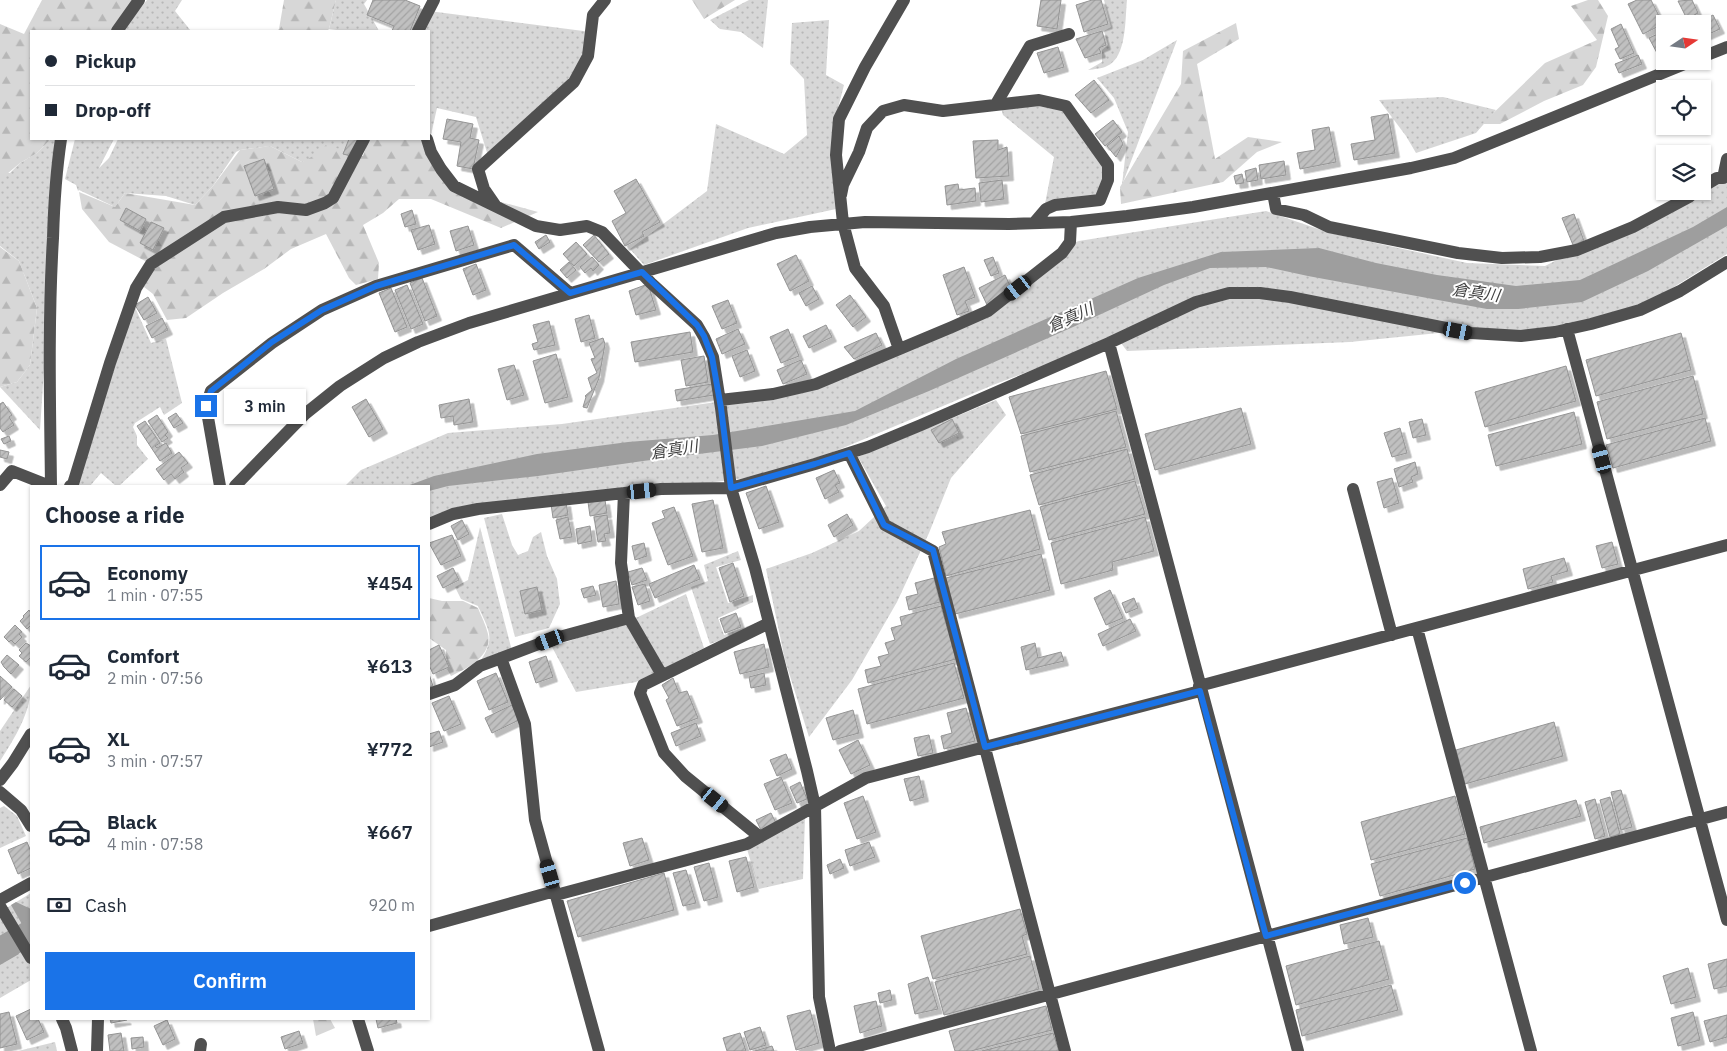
<!DOCTYPE html>
<meta charset="utf-8">
<style>
:root{--surface:#fff;--page:#f2f2f3;--text:#1f2937;--muted:#747a83;--line:#e0e1e3;--accent:#1a73e8}
body{margin:0;font-family:"IBM Plex Sans","Noto Sans JP",sans-serif;background:var(--page);color:var(--text);height:100vh;display:flex;flex-direction:column;font-size:19px;white-space:nowrap}
*{box-sizing:border-box;margin:0}
p{font-size:16px;color:var(--muted)}
.icon{flex:none;width:28px;height:28px;fill:none;stroke:currentColor;stroke-width:2;stroke-linecap:round;stroke-linejoin:round}
.map{position:relative;flex:1;overflow:hidden}
.side{position:absolute;left:30px;top:485px;width:400px;height:535px;display:flex;flex-direction:column;background:var(--surface);border-radius:0px;box-shadow:0 1px 4px #0004}
.side>*{flex:none}
.banner{position:absolute;left:30px;top:30px;width:400px;height:110px;border-radius:0px;box-shadow:0 1px 4px #0004;display:grid;align-content:center;height:110px;padding:0 15px;background:var(--surface)}
.needle{width:32px;rotate:77deg}
.buttons{position:absolute;left:1656px;top:15px;display:grid;gap:10px}
.buttons a{display:grid;place-items:center;width:55px;height:55px;border-radius:0px;background:var(--surface);box-shadow:0 1px 4px #0004;font-size:25px}
.end{position:absolute;width:22px;height:22px;margin:-11px;border:6px solid #1a73e8;background:#fff;box-shadow:0 0 0 2px #fff}
.from{border-radius:50%}
.bubble{position:absolute;height:35px;border-radius:0px;background:var(--surface);box-shadow:0 1px 4px #0004;font-size:16px;font-weight:600;line-height:35px;text-align:center}
.car{position:absolute;width:15px;height:30px;margin:-15px -8px;border-radius:6px;box-shadow:0 0 4px 1px #0007;background:linear-gradient(#222 24%,#8ab4d8 0 40%,#222 0 76%,#8ab4d8 0 86%,#222 0)}
.banner b{display:flex;align-items:center;gap:18px;height:48px;font-size:19px}
.banner b+b{border-top:1px solid var(--line)}
.banner i{width:12px;height:12px;background:var(--text)}
ul{padding:0;list-style:none}
li{display:flex;align-items:center;gap:15px;height:75px;margin:0 10px 8px;padding:0 5px;border:2px solid transparent;border-radius:0px}
li div{flex:1}
li b{display:block;font-size:19px}
li em{font-style:normal;font-weight:600}
li.on{border-color:var(--accent)}
li>.icon{width:45px;height:45px;stroke-width:1.5}
h2{padding:0 15px;font-size:22px;line-height:60px}
.pay{display:flex;align-items:center;gap:12px;height:55px;padding:0 15px;font-size:19px}
.pay p{margin-inline-start:auto}
.primary-button{display:flex;gap:10px;margin-top:auto;padding:10px 15px}
.primary-button a{flex:1;height:58px;border-radius:0px;background:var(--accent);color:#fff;font-size:20px;font-weight:600;line-height:58px;text-align:center}
.map>svg:first-child{display:block}
.grass{fill:url(#grass-dots)}
.forest{fill:url(#forest-firs)}
.water{fill:#9e9e9e}
.lines{fill:none;stroke-linecap:round;stroke-linejoin:round}
.river{stroke:#9e9e9e;stroke-width:25}
.building{fill:url(#building-hatch);stroke:#949494;filter:url(#shadow)}
.minor{stroke:#505050;stroke-width:12}
.route{stroke:#1a73e8;stroke-width:6}
.labels{text-anchor:middle;dominant-baseline:central;stroke-width:4;stroke-linejoin:round;paint-order:stroke}
.water-label{font-size:16px;font-style:italic;fill:#3f3f3f;stroke:#fff}
</style>
<div class="map">
<svg width="1727" height="1051" viewBox="0 0 1727 1051">
<defs>
<pattern id="grass-dots" width="8" height="8" patternUnits="userSpaceOnUse" patternTransform="scale(1.25)"><rect width="8" height="8" fill="#d7d7d7"/><path d="M2 2h.1M6 6h.1" fill="none" stroke="#b7b7b7" stroke-width="1.8" stroke-linecap="round"/></pattern>
<pattern id="forest-firs" width="22" height="20" patternUnits="userSpaceOnUse" patternTransform="scale(1.25)"><rect width="22" height="20" fill="#d7d7d7"/><path d="M5 1l3.5 6h-7zM16 11l3.5 6h-7z" fill="#b7b7b7"/></pattern>
<pattern id="building-hatch" width="6" height="6" patternUnits="userSpaceOnUse" patternTransform="scale(1.25)"><rect width="6" height="6" fill="#c0c0c0"/><path d="M-1 1l2-2M0 6l6-6M5 7l2-2" fill="none" stroke="#a3a3a3"/></pattern>
<filter id="shadow"><feDropShadow dx="4.5" dy="4.5" stdDeviation="0" flood-color="#0004"/></filter>
</defs>
<rect width="100%" height="100%" fill="#fff"/>
<path class="grass" d="M147 0H182L175 11 191 31H122Z
M336 0H367L364 4 379 31H344L329 29Z
M749 0H768L763 48 741 32 720 29 710 20Z
M1104 0H1127C1125 18 1127 58 1107 66 1102 69 1094 69 1088 70L1102 62V50L1108 45 1104 31 1111 27Z
M429 11 591 32 574 82 489 159 476 117 437 108 429 144V31H418Z
M829 20 826 75 844 85 836 116V209L748 228 644 265 630 249 707 191 716 124 784 154 807 135 804 79 790 64 792 23Z
M1177 40 1122 185 1128 132 1114 98 1097 78 1143 60Z
M1443 97 1496 110 1476 133 1416 153 1406 136 1379 100Z
M1000 104 1066 106 1108 165 1100 200 1045 204 1054 157 1003 115Z
M51 139H59L40 430 0 387 17 382 30 365 37 308 19 261 0 246V173H10L20 163 37 153Z
M75 139H114L99 168 109 158 118 139H369L367 143 302 162 270 146 240 150 236 152 213 186 195 205 166 196 125 193 115 207 79 190 78 191 76 185 65 179Z
M1727 173V254L1635 311 1521 336 1458 331 1350 342 1127 351 1118 339 1136 330 993 385 781 474 453 514 429 525V486H345L361 470 448 433 562 424 773 394 816 384 988 311 1069 244 1079 241 1266 211 1330 233 1467 263 1545 266 1694 191Z
M134 305 151 343 166 339 182 403 164 415 160 407 135 423 133 427 137 436V445L148 459 119 486H116L101 473 90 486H80L78 484Z
M996 400 1006 415 951 478 929 533 897 602 852 680 809 737 785 660 766 569 812 553 859 531 886 506 858 457Z
M502 514 512 545 518 555 528 551 533 537 541 532 547 556 557 579 560 604 549 628 515 637 484 518Z
M480 527 512 651 478 665C496 638 490 633 478 606L461 599 455 587 468 580Z
M738 551 741 560 716 567 728 603 753 595V602L718 618 724 635 756 623 757 627 710 644 691 587 708 581 704 565Z
M686 594 704 648 636 682 576 692 552 647 638 617Z
M31 685C31 712 15 738 0 761V731Z
M4 806 17 816 26 836 0 848V808Z
M805 817 803 879 759 889 747 849Z
M31 893V980L0 998V912Z
M55 1042 57 1051H18Z"/>
<path class="forest" d="M42 0H139L116 31H31V139H51L37 153 20 163 7 174H0V24L24 34Z
M284 0H336L329 29 327 31H277L279 29Z
M692 0H735L704 19Z
M1588 0H1598L1608 16 1596 67 1583 85 1544 101 1500 124H1482L1545 63 1597 40 1571 6Z
M1236 23 1239 39 1197 64 1215 159 1248 137 1282 142 1257 152 1223 182 1121 204 1120 187 1181 84 1183 51Z
M369 139H424L441 169 468 193 538 212 501 228 431 199H399L383 213 363 225 379 263 378 279 356 285 349 278 326 234 291 249 264 269 223 293 186 318 167 320 153 294 139 283 147 262 109 242 82 209 79 192 115 207 125 193 195 205 213 186 240 150 270 146 302 162 315 155 326 145 363 156Z
M0 247 19 261 37 308 30 365 17 382 0 387Z
M429 598 442 601H463L478 608C481 616 486 625 488 634 493 656 466 669 451 676L447 669 446 650 429 638Z
M313 1019H330L335 1028 316 1036Z"/>
<path class="water" d="M1727 207V226L1648 271 1582 302 1518 309H1487L1308 276 1266 267 1210 268 1164 285 1073 327 929 391 846 425 762 446 643 461 538 476 448 486 429 491V486H407L434 476 537 454 628 442 713 435 855 411 956 359 1138 278 1221 252 1319 248 1376 263 1437 275 1516 286 1580 280 1693 227Z
M16 902 31 909V940L11 905Z
M9 938 19 954 0 965V944Z"/>
<g class="lines">
<path class="river" d="M0 950 31 932"/>
</g>
<path class="building" d="M373 0H405L420 6 410 31H392L394 26 367 15Z
M1041 0H1061L1057 29 1037 26Z
M1092 0H1101L1108 24 1084 32 1076 5Z
M1637 0H1651L1663 24 1643 34 1628 4Z
M1692 0 1698 13 1687 19 1678 1Z
M1713 15 1720 29 1702 37V24H1696Z
M1621 24 1634 53 1620 59 1615 49 1619 47 1611 29Z
M1102 31 1106 45 1099 48 1101 53 1085 58 1076 39Z
M1662 32 1665 39V50L1657 53 1649 38Z
M1058 47 1064 67 1044 73 1037 53Z
M1638 55 1642 64 1619 73 1615 64Z
M1094 80 1109 100 1091 113 1075 95Z
M1388 114 1395 153 1354 160 1351 144 1375 140 1371 117Z
M447 119 473 124 470 138 479 140 473 169 457 166 461 142 443 139Z
M1113 120 1122 132 1105 146 1095 134Z
M1329 127 1336 162 1300 169 1297 153 1315 150 1312 130Z
M1119 136 1123 144 1116 157 1107 146Z
M349 139 358 140 351 156 343 154Z
M998 140V150L1007 147 1009 176 976 178 973 141Z
M264 159 274 189 255 196 244 166Z
M1284 161 1286 175 1261 179 1259 165Z
M1256 168 1258 180 1247 182 1245 171Z
M1242 174 1244 183 1236 184 1234 176Z
M636 179 660 222 642 232 644 236 625 246 612 221 626 213 614 191Z
M1002 180 1004 199 981 202 979 183Z
M958 184 959 190 975 188 976 201 947 205 945 186Z
M126 208 146 219 140 231 120 220Z
M412 210 416 224 405 227 401 214Z
M1574 214 1584 241 1573 245 1562 218Z
M151 222 164 228 153 250 140 243Z
M429 225 435 244 418 250 411 230Z
M468 226 474 245 456 251 450 231Z
M546 235 550 242 539 249 535 242Z
M594 235 609 254 599 262 583 245Z
M576 242 587 254 574 266 563 254Z
M796 255 809 281 790 291 777 264Z
M592 257 599 265 593 271 591 268 585 273 580 267Z
M993 257 999 273 991 276 984 260Z
M569 262 576 270 567 278 560 270Z
M476 264 486 290 473 295 463 269Z
M964 267 975 297 965 301 969 311 957 315 943 275Z
M1005 275 1012 290 988 307 979 288Z
M422 278 437 316 425 321 410 283Z
M648 284 656 310 636 315 629 291Z
M407 285 423 324 411 329 395 290Z
M812 286 819 299 806 306 799 293Z
M391 288 407 327 395 332 379 293Z
M850 295 866 317 853 327 836 305Z
M148 297 157 313 144 320 135 305Z
M728 300 737 323 722 329 712 306Z
M589 315 595 338 581 342 575 319Z
M162 318 168 330 152 338 146 326Z
M549 321 555 345 534 350 532 344 538 342 533 325Z
M826 325 832 337 809 348 803 336Z
M738 329 745 344 722 354 716 339Z
M788 329 799 356 781 363 770 337Z
M690 332 693 352 635 362 631 342Z
M876 333 882 345 854 359 844 347Z
M1681 333 1691 370 1596 396 1586 360Z
M603 338 605 344 599 378 587 408 583 407 586 397 585 396 592 390 588 378 597 373 591 359 595 358 589 343Z
M747 350 755 371 740 377 732 356Z
M556 354 568 397 545 403 533 361Z
M704 356 708 382 686 386 681 360Z
M801 360 807 374 783 384 777 370Z
M514 365 524 395 507 400 498 369Z
M1566 366 1576 401 1485 427 1475 392Z
M1106 371 1117 409 1021 434 1009 397Z
M1693 376 1703 414 1607 439 1597 402Z
M712 384 714 395 677 401 675 390Z
M366 399 383 429 369 437 352 407Z
M469 399 473 422 454 425 453 416 441 418 439 405Z
M3 402 12 415 9 417 14 425 3 432 0 428V404Z
M1241 408 1251 444 1155 470 1145 434Z
M1116 411 1126 447 1030 472 1021 436Z
M1574 412 1582 444 1496 466 1488 435Z
M176 413 183 423 174 428 168 418Z
M157 415 168 432 165 435 168 438 162 442 148 421Z
M1705 418 1711 441 1613 468 1606 445Z
M952 419 959 433 939 443 931 430Z
M1422 419 1426 435 1413 438 1409 422Z
M145 421 160 443 155 446 157 448 166 443 172 453 160 461 137 426Z
M1400 428 1407 453 1392 457 1384 433Z
M9 436 11 441 4 444 1 439Z
M1127 449 1135 479 1039 505 1030 475Z
M0 450 9 452 7 459 0 457Z
M179 452 188 463 181 468 184 472 175 479 171 474 164 480 156 469Z
M1415 462 1418 474 1411 477 1413 482 1399 487 1394 469Z
M834 470 840 483 835 485 839 492 825 499 816 478Z
M1392 478 1399 503 1384 508 1377 482Z
M1135 481 1145 514 1049 540 1040 507Z
M766 486 779 522 759 529 746 493Z
M605 500 607 513 590 516 588 502Z
M713 500 723 548 702 552 692 504Z
M566 502 568 515 553 518 551 504Z
M674 507 693 556 668 565 652 523 665 518 662 511Z
M1030 510 1040 549 946 576 939 547 946 544 942 532Z
M847 514 853 525 834 537 828 525Z
M607 515 610 533 604 534 606 541 598 542 594 517Z
M568 517 572 537 560 539 556 520Z
M1145 517 1154 551 1112 562 1113 570 1061 584 1051 543Z
M462 520 469 534 458 540 451 526Z
M590 526 592 541 578 544 576 529Z
M452 535 461 556 441 565 429 543Z
M1612 542 1618 564 1602 568 1596 546Z
M644 543 647 556 635 560 632 546Z
M1041 554 1050 590 955 614 946 578Z
M1564 558 1568 571 1551 576 1553 582 1528 589 1523 569Z
M733 563 744 596 730 602 719 568Z
M694 565 700 579 655 598 649 584Z
M453 568 459 580 443 588 437 576Z
M642 568 647 580 632 585 628 572Z
M934 578 940 602 909 610 906 597 918 594 915 583Z
M616 581 619 604 603 607 599 585Z
M645 584 650 601 638 605 632 587Z
M593 586 596 595 584 598 581 589Z
M537 587 542 610 525 614 520 591Z
M1110 590 1123 618 1106 625 1094 598Z
M1134 598 1138 608 1126 613 1122 603Z
M941 606 956 659 868 683 865 670 881 666 878 657 889 654 885 643 895 640 891 628 902 625 900 617Z
M29 610 31 613V627L30 626 27 629 20 621 24 617 23 616Z
M736 613 741 627 725 633 720 619Z
M1130 619 1136 631 1103 646 1098 634Z
M15 625 22 632 19 634 22 637 15 644 11 640 9 642 4 637Z
M26 643 31 646V657L26 662 19 656 22 653 19 650Z
M1035 643 1038 658 1061 652 1064 661 1026 670 1021 647Z
M764 644 769 667 740 674 734 652Z
M439 645 449 667 433 674 429 665V650Z
M7 655 19 665 11 674 4 667 1 662Z
M546 656 553 677 536 683 529 662Z
M954 663 964 698 867 724 858 689Z
M496 673 508 702 489 710 477 681Z
M764 673 766 685 751 688 749 677Z
M429 674 433 686 429 687Z
M0 676 12 687 0 700Z
M673 678 679 693 687 691 698 718 677 726 666 700 669 698 662 685Z
M14 689 22 696 12 707 4 700Z
M449 696 461 724 444 731 432 703Z
M512 705 519 720 492 733 485 718Z
M966 708 975 741 944 749 941 736 952 733 947 713Z
M853 710 859 733 833 740 826 718Z
M1554 722 1563 756 1465 784 1456 750Z
M696 723 701 736 676 746 671 733Z
M439 731 443 742 429 747V734Z
M929 735 933 753 918 756 914 738Z
M858 740 870 765 851 774 839 750Z
M786 754 792 769 777 776 770 760Z
M919 776 924 797 910 801 904 779Z
M781 777 792 803 775 810 764 784Z
M800 782 807 799 797 803 790 787Z
M1621 790 1632 827 1621 830 1611 792Z
M863 796 876 832 857 839 844 803Z
M1455 796 1465 834 1371 860 1361 822Z
M1610 797 1620 834 1610 837 1600 800Z
M1595 799 1605 836 1595 839 1585 802Z
M1576 800 1581 816 1484 843 1480 827Z
M771 813 776 823 761 830 756 820Z
M642 838 649 860 630 866 623 843Z
M1467 838 1475 869 1380 896 1371 864Z
M27 842 31 852V868L18 874 8 850Z
M869 842 875 857 850 866 845 850Z
M746 857 754 887 737 892 729 861Z
M840 859 844 868 830 874 827 865Z
M709 863 718 897 704 901 694 867Z
M686 870 696 903 683 906 673 873Z
M664 873 674 910 578 937 567 901Z
M1020 909 1027 934 1022 936 1027 954 933 979 921 936Z
M1368 918 1373 937 1344 944 1340 925Z
M1379 941 1389 979 1296 1005 1286 966Z
M1030 956 1039 989 944 1015 935 982Z
M1727 959V986L1714 989 1708 964Z
M1688 968 1696 997 1671 1004 1663 976Z
M928 977 938 1009 915 1014 908 984Z
M1391 985 1398 1010 1302 1036 1296 1010Z
M890 990 892 1000 880 1003 878 993Z
M876 1001 882 1026 860 1033 854 1006Z
M1046 1006 1052 1030 971 1051H955L949 1031Z
M31 1009V1019H38L44 1032 27 1040 16 1016Z
M810 1010 819 1043 796 1050 787 1016Z
M9 1012 17 1044 0 1048V1014Z
M1693 1012 1700 1040 1678 1046 1671 1018Z
M1727 1015V1037L1710 1042 1704 1021Z
M110 1019H126L127 1020 111 1023Z
M376 1019H396L397 1023 378 1028Z
M167 1020 175 1039 163 1045 154 1026Z
M760 1027 766 1045 750 1050 744 1032Z
M299 1031 303 1043 285 1049 281 1037Z
M121 1033 124 1051H110L108 1035Z
M740 1033 746 1051H727L723 1038Z
M1053 1033 1059 1051H982Z
M143 1037 144 1047 132 1049 131 1038Z
M772 1046 774 1051H755Z"/>
<g class="lines">
<path class="minor" d="M117 31 139 0
M418 31 434 0
M1702 57 1727 47
M996 104 1030 46 1069 34
M427 139 431 152 441 169 454 186 536 226 560 230 587 226 602 232 651 283 697 325 704 337 713 357 721 408 731 488 755 568 807 771 815 806 819 997 830 1051
M1702 187 1717 178H1723L1727 159
M1273 193 1276 209 1304 215 1329 227 1458 253 1502 258 1540 257 1577 250 1633 227 1689 197 1696 191
M841 195 843 185 859 152 867 128 883 111 904 105 943 111 1039 100 1066 106 1108 165V180L1100 200 1055 205 1046 209 1034 223
M495 205 484 189 478 169 574 82 588 56 593 15 605 0
M1567 329 1727 920
M1109 343 1298 1051
M899 349 884 306 855 268 843 223 836 155 839 119 865 67 904 0
M720 400 773 394 816 384 952 327 988 311 1062 253 1070 242 1071 222
M849 453 885 525 933 551 1065 1051
M0 485 12 471 50 486
M51 486C50 403 48 321 53 238 54 204 56 172 61 139
M70 486 73 484 110 363 136 288 151 264 224 217 278 207 306 210 325 203 333 198 364 139
M220 486 206 406 211 391 272 343 322 310 376 286 514 245 570 293
M235 486 305 414 340 386 384 358 418 342 469 323 776 233 810 227 865 222 1009 224 1071 222 1127 216 1193 207 1411 168 1454 158 1692 61
M1353 489 1392 635
M624 493 621 563 629 618 662 675
M429 524 453 514 478 509 661 489 731 488 815 464 868 447 921 425 1109 343 1196 302 1229 293H1260L1290 297 1471 333 1521 336 1555 332 1591 324 1640 310 1680 291 1727 262
M1417 628 1531 1051
M501 658 525 724 535 820 599 1051
M1199 686 1727 545
M429 694 455 685 480 666 552 639 629 618
M0 780 13 763 31 734
M0 792 21 810 31 826
M760 837 685 776 664 753 640 693 643 685 769 623
M556 895 747 844 866 778 1200 691
M0 900 31 883
M0 906 31 958
M429 926 555 891
M62 1019 66 1028 72 1051
M358 1019 368 1051
M97 1051 98 1019
M200 1051 201 1044
M840 1051 1727 812"/>
</g>
<g class="lines">
<path class="route" d="M206 406 211 391 272 342 322 310 376 286 514 245 570 293 642 272 697 325 704 336 712 357 721 408 731 488 815 464 849 453 884 525 933 550 985 747 1200 691 1266 936 1465 883"/>
</g>
<g class="labels">
<g class="water-label">
<text transform="translate(1476 292) rotate(8)">倉真川</text>
<text transform="translate(1070 317) rotate(-24)">倉真川</text>
<text transform="translate(674 449) rotate(-9)">倉真川</text>
</g>
</g>
</svg>
<div class="buttons">
<a><svg class="needle" viewBox="-14 -14 28 28"><path d="M0-13l5 13h-10z" fill="#e53935"/><path d="M0 13l5-13h-10z" fill="#747a83"/></svg></a>
<a><svg class="icon" aria-label="locate" viewBox="0 0 24 24"><circle cx="12" cy="12" r="6"/><path d="M12 2v4M12 18v4M2 12h4M18 12h4"/></svg></a>
<a><svg class="icon" aria-label="layers" viewBox="0 0 24 24"><path d="M12 4l9 5-9 5-9-5zM3 14l9 5 9-5"/></svg></a>
</div>
<i class="end from" style="left:1465px;top:883px"></i>
<i class="end" style="left:206px;top:406px"></i>
<div class="bubble" style="left:224px;top:389px;width:82px">3 min</div>
<i class="car" style="left:1018px;top:288px;rotate:232deg"></i>
<i class="car" style="left:1458px;top:331px;rotate:101deg"></i>
<i class="car" style="left:1602px;top:459px;rotate:345deg"></i>
<i class="car" style="left:642px;top:491px;rotate:84deg"></i>
<i class="car" style="left:550px;top:640px;rotate:249deg"></i>
<i class="car" style="left:715px;top:800px;rotate:129deg"></i>
<i class="car" style="left:550px;top:874px;rotate:344deg"></i>
<div class="banner">
<b><i class="from"></i>Pickup</b>
<b><i></i>Drop-off</b>
</div>
<section class="side">
<h2>Choose a ride</h2>
<ul>
<li class="on"><svg class="icon" aria-label="car" viewBox="0 0 24 24"><path d="M5 17H2v-5l4-1 3-4h7l3 4 3 1v5h-3M9 17h6M6 11h13"/><circle cx="7" cy="17" r="2"/><circle cx="17" cy="17" r="2"/></svg><div><b>Economy</b><p>1 min · 07:55</p></div><em>¥454</em></li>
<li><svg class="icon" aria-label="car" viewBox="0 0 24 24"><path d="M5 17H2v-5l4-1 3-4h7l3 4 3 1v5h-3M9 17h6M6 11h13"/><circle cx="7" cy="17" r="2"/><circle cx="17" cy="17" r="2"/></svg><div><b>Comfort</b><p>2 min · 07:56</p></div><em>¥613</em></li>
<li><svg class="icon" aria-label="car" viewBox="0 0 24 24"><path d="M5 17H2v-5l4-1 3-4h7l3 4 3 1v5h-3M9 17h6M6 11h13"/><circle cx="7" cy="17" r="2"/><circle cx="17" cy="17" r="2"/></svg><div><b>XL</b><p>3 min · 07:57</p></div><em>¥772</em></li>
<li><svg class="icon" aria-label="car" viewBox="0 0 24 24"><path d="M5 17H2v-5l4-1 3-4h7l3 4 3 1v5h-3M9 17h6M6 11h13"/><circle cx="7" cy="17" r="2"/><circle cx="17" cy="17" r="2"/></svg><div><b>Black</b><p>4 min · 07:58</p></div><em>¥667</em></li>
</ul>
<div class="pay"><svg class="icon" aria-label="cash" viewBox="0 0 24 24"><path d="M3 7h18v10H3z"/><circle cx="12" cy="12" r="2"/></svg>Cash<p>920 m</p></div>
<div class="primary-button"><a>Confirm</a></div>
</section>
</div>
